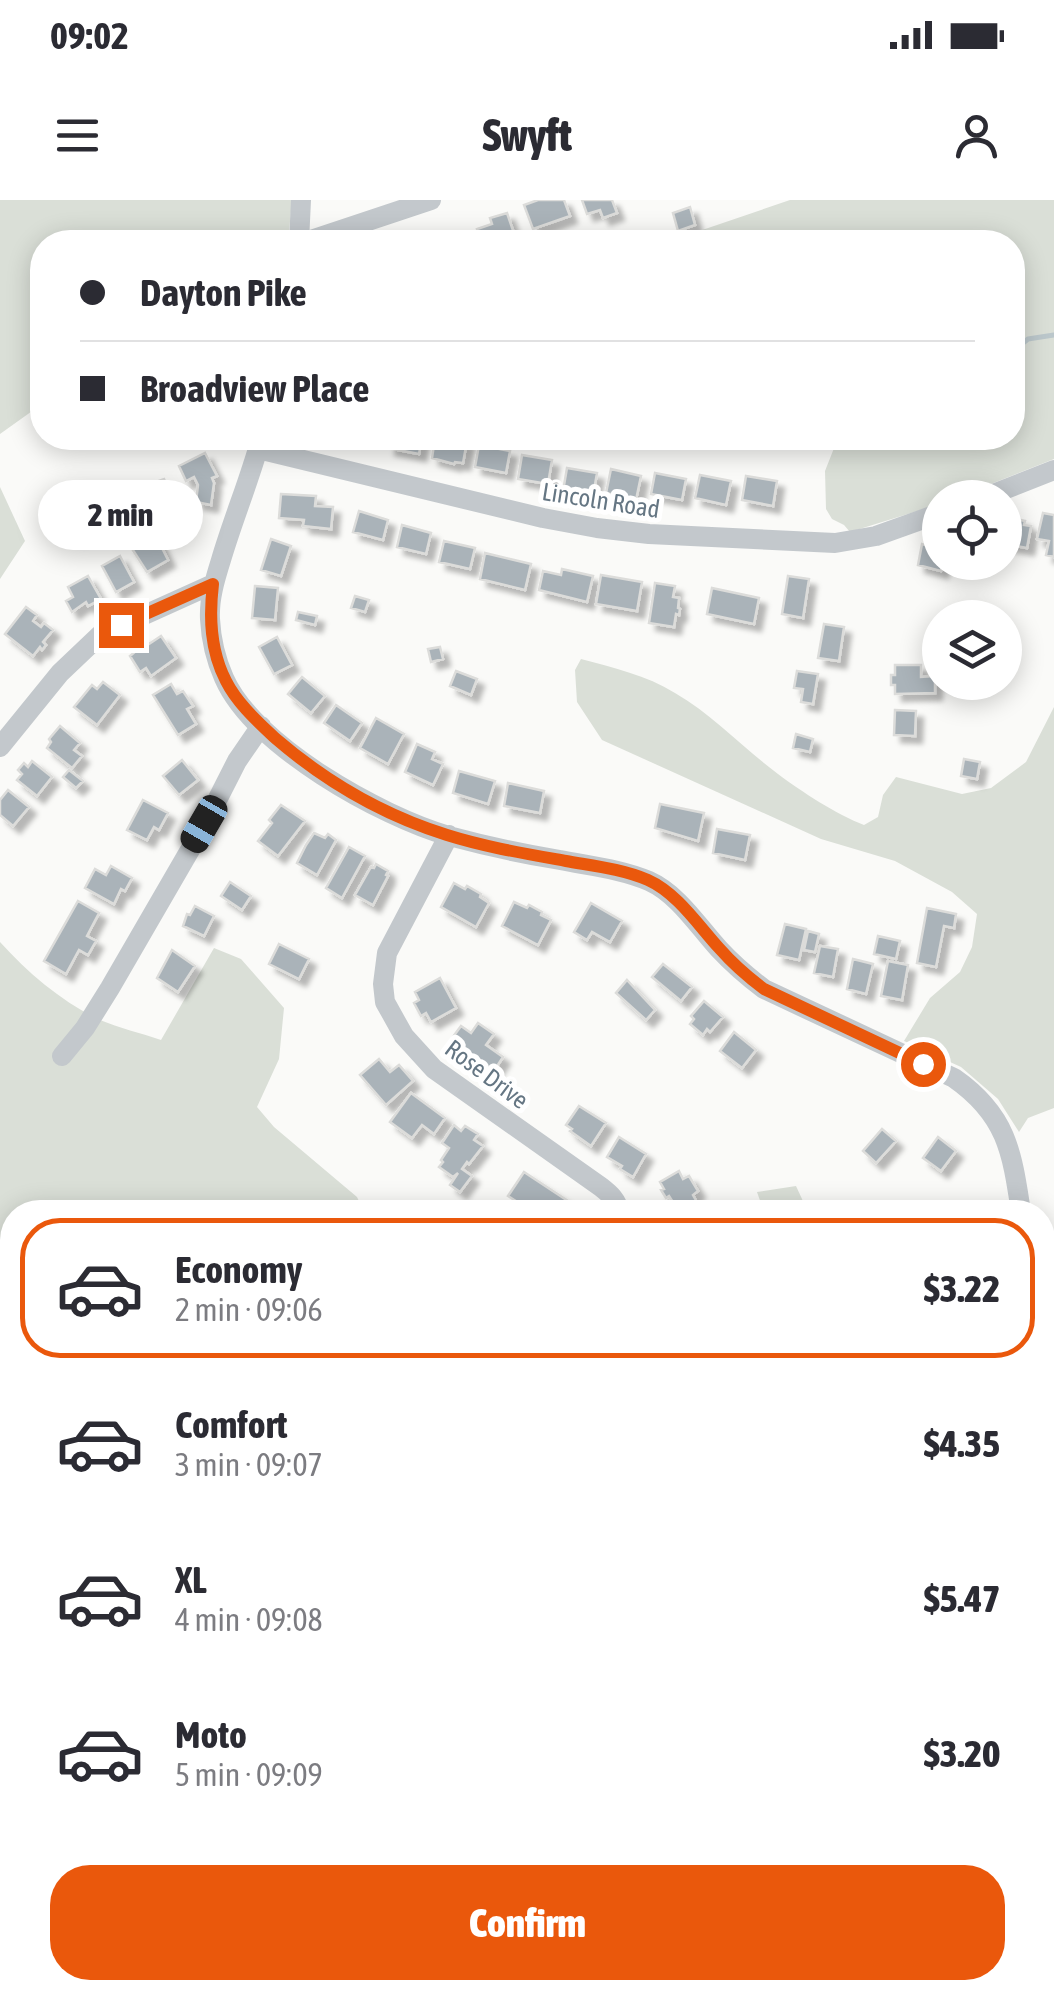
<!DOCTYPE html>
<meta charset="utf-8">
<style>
:root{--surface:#fff;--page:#f2f2f3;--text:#2b2b33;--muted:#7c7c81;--line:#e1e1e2;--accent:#ea580c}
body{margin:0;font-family:"Asap Condensed",sans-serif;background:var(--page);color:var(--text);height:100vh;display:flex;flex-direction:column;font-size:38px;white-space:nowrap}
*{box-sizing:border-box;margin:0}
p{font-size:32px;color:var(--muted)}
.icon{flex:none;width:55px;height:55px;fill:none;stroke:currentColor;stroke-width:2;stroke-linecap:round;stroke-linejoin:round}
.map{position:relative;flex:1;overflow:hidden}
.side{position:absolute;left:0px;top:1000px;width:1055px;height:800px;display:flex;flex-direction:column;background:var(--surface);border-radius:40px 40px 0 0;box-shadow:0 5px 25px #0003}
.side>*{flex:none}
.hud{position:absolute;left:30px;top:30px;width:995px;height:220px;border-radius:40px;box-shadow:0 5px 25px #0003;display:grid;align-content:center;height:220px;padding:0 50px;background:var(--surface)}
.fabs{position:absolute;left:922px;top:280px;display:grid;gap:20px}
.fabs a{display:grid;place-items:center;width:100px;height:100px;border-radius:50%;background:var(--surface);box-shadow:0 5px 25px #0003;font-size:50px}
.end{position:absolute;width:45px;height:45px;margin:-22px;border:12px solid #ea580c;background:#fff;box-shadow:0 0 0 5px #fff}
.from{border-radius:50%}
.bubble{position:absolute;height:70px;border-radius:35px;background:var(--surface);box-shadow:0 5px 25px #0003;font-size:32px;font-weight:800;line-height:70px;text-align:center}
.car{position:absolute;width:30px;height:60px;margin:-30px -15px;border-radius:12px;box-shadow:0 0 8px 2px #0007;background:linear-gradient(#222 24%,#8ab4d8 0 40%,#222 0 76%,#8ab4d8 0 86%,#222 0)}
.hud b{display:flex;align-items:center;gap:35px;height:95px;font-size:38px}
.hud b+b{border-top:2px solid var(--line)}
.hud i{width:25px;height:25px;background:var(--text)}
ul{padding:18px 0 0;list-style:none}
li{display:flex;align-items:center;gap:30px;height:140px;margin:0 20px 15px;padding:0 30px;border:5px solid transparent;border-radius:40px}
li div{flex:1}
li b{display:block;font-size:38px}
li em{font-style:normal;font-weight:800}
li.active{border-color:var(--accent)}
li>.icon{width:90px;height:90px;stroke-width:1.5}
.action{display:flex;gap:20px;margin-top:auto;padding:20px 50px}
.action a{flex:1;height:115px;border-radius:40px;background:var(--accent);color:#fff;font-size:40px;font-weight:800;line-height:115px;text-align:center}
.status{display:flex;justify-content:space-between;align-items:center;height:70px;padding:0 50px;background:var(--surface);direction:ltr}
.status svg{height:28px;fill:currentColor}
header{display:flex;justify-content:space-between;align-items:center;height:130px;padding:0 50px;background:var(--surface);font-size:45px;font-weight:800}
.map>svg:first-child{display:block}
.green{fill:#dadfd7}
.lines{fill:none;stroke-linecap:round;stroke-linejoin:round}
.stream{stroke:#bbc7cb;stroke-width:5}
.building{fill:#aab3b9;stroke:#dcdcda;stroke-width:2.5;filter:url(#shadow)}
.minor{stroke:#c3c8cc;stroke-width:20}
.route{stroke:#ea580c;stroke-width:12}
.labels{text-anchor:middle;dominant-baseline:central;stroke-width:10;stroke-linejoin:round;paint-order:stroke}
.street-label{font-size:25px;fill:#657683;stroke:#fff}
</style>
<div class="status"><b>09:02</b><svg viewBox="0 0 49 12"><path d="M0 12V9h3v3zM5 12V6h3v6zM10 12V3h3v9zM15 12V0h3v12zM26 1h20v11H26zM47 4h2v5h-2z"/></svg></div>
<header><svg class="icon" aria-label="menu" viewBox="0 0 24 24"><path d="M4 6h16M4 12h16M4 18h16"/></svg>Swyft<svg class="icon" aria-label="person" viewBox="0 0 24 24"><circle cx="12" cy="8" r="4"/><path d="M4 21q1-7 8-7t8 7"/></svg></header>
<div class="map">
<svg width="1054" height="1800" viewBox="0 0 1054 1800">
<defs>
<filter id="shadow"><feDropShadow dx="7" dy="7" stdDeviation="2.5" flood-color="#0004"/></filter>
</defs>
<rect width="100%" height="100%" fill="#fafaf8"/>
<path class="green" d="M0 0H292L288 42H42V204L0 234Z
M790 0H1054V259L958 297 940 298V304L850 332 844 325 832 319 826 309 825 271 838 238H1012V42H667Z
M0 287 25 341 0 379Z
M581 459C614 468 646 475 675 493 713 515 743 548 778 574 802 592 836 614 864 625L878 617 883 595 896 577 962 594 991 588 1026 562 1054 507V908L1028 918 1019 932 998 899 961 867 904 841 930 798 960 772 972 747 977 714 952 692 895 661 821 639 602 540 577 502 575 470Z
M0 742C28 773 62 802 100 820 119 828 141 833 161 840L214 748 241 759 284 808 279 859 257 907 274 927 357 997 364 1012H12V1520L0 1521Z
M796 986 808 1012H764L757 992Z
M1043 1438 1054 1440V1513L1043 1511Z
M0 1764 12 1774V1788H30L45 1800H0Z
M635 1788H872L867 1800H629Z
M893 1788H975L966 1800H889Z"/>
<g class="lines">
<path class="stream" d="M1012 152 1028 139 1054 135"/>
</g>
<path class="building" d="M538 0H564L570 16 533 29 524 5Z
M582 0H612L617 13 603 18 600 10 587 14Z
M690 7 695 25 678 31 673 13Z
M507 13 517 42H481L477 29 492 24 490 18Z
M451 33 454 42H422Z
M390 238H422L419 254 388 248Z
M435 238 467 241 463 263 455 262 454 264 432 258Z
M479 245 510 251 506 273 475 267Z
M205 253 217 276 212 278 214 283 211 305 196 302 198 285 194 277 186 281 179 266Z
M522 255 552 260 548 284 518 279Z
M567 268 597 273 593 296 563 291Z
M611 269 641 276 636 300 606 293Z
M655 273 686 279 682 300 651 294Z
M700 275 731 281 726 305 695 298Z
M746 276 777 281 773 306 742 300Z
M164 279 170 293 155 300 148 285Z
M281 294 316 296 315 306 333 307 331 329 303 326 304 320 279 318Z
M79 306 92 331 77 338 65 314Z
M359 311 388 320 383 340 353 332Z
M1043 313 1054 315V357L1046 355 1049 341 1037 339Z
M1012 318 1025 321 1024 325 1031 326 1027 348 1005 344V321L1011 322Z
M402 325 431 333 426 354 397 347Z
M154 332 168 360 147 372 129 344Z
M271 339 291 346 281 376 261 370Z
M444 341 475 348 470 369 439 362Z
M933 343 940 344V362H943L941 371 918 365 922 344 932 347Z
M485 353 531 364 525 390 480 379Z
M120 356 134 382 116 392 102 366Z
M562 369 593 376 587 402 539 390 543 371 561 375Z
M601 375 642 382 637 411 596 404Z
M88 376 101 399 88 406 86 402 72 412 66 401 73 397 68 387Z
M788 376 809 379 803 418 782 414Z
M655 383 675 386 673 397 679 398 678 408 680 409 679 415 676 414 674 427 649 423Z
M255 386 278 388 275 420 252 418Z
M712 388 759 398 754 424 707 414Z
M355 396 369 400 365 412 351 408Z
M26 407 37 415 33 421 41 427 44 423 53 430 43 442 46 445 42 450 40 447 33 456 5 434Z
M298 412 317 416 315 425 296 420Z
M824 424 844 427 839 461 818 458Z
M161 436 176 458 151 476 146 468 140 472 130 456 136 451 133 445 145 437 149 444Z
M277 437 292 465 274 474 259 447Z
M440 447 443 459 431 462 428 449Z
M895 465H921V477L935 476V493L895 494V485H891V475H895Z
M456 471 477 479 471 495 450 486Z
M797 471 818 474 813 504 801 502 803 489 794 488Z
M302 477 325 496 311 513 288 494Z
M103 482 120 495 97 525 74 507 92 485 97 489Z
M171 484 177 494 183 491 193 506 187 509 196 524 178 535 153 495Z
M336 505 362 523 350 541 324 523Z
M895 510 916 511 915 536 894 535Z
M376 518 404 534 388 564 360 548Z
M60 526 80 543 74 550 82 556 72 568 47 548 51 542 49 539Z
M796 534 813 539 810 552 793 548Z
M417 544 435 552 432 559 443 564 433 585 405 572Z
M964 559 980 562 977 579 961 576Z
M182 560 198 580 179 595 163 576Z
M32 561 52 577 37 596 17 580 22 574 18 570 24 563 28 567Z
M69 570 83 581 76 588 63 577Z
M459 571 495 581 488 604 453 593Z
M508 583 544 591 540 613 504 606Z
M8 590 29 607 13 626 0 615V600Z
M143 600 168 613 159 630 154 627 147 640 127 630Z
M660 604 704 613 698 641 655 628Z
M281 605 305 621 278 656 258 641 272 623 269 620Z
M717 629 750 635 745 660 713 653Z
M314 633 325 638 328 634 336 640 317 675 297 663 306 645Z
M349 647 365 656 342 698 326 688Z
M376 664 388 671 386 675 388 676 373 705 355 695 371 667 374 668Z
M111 666 132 678 125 691 121 689 114 704 85 688 95 669 106 675Z
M230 682 251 696 242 710 221 696Z
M454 683 465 689 467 686 481 694 480 697 489 703 476 727 441 707Z
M78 701 99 713 87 736 96 741 88 755 79 750 66 774 44 761Z
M514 702 527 708 529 705 542 712 541 715 551 720 538 745 502 726Z
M591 703 622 721 610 742 592 732 587 740 574 732Z
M195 706 214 716 204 736 183 726 187 714 190 715Z
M927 708 956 714 954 728 944 726 936 767 917 763Z
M785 724 806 729 799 760 777 755Z
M808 731 819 734 815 752 804 750Z
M878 736 900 741 896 759 874 754Z
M279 744 309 759 299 779 269 764Z
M820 746 838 749 833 777 814 773Z
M172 750 195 766 178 792 157 778Z
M853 759 873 764 866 794 847 789Z
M888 761 908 765 902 800 881 796Z
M663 764 692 787 681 801 652 777Z
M440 778 456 808 431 822 426 813 421 816 414 803 419 800 415 792Z
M627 780 655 810 646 820 616 793Z
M704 801 723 817 710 832 707 829 703 835 690 824 694 819 691 816Z
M478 823 494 834 486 845 503 857 492 874 447 845 461 826 471 833Z
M734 832 756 850 742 868 720 851Z
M379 859 390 872 399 865 413 881 386 905 360 875Z
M411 893 445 918 434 934 422 925 412 938 390 922Z
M579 906 606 923 591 946 570 931 572 929 566 925Z
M454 925 461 931 465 926 478 934 474 940 483 946 469 964 467 962 462 969 472 976 460 992 450 985 458 973 453 977 439 967 443 962 441 960 449 948 442 943Z
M882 929 896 941 876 963 863 951Z
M619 937 646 954 633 977 620 969 622 966 607 957Z
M938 937 956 951 941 971 923 958Z
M679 971 683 979 689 976 698 991 693 995 698 1004 687 1010 683 1003 676 1007 669 996 666 998 661 990 664 989 660 982Z
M524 972 574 1005 570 1012H533L508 996Z
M0 1557 4 1560 6 1558 12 1564V1600L11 1598 0 1611Z
M1049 1635 1053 1668 1042 1669V1636Z
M12 1670V1745L0 1732 4 1728 0 1723V1680Z
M69 1788H131L128 1791 132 1794 137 1788 143 1792 148 1788 169 1799 72 1800 64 1794Z
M273 1788 302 1794 300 1800H269Z
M359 1788H387L388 1800H360Z
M506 1788 514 1800H482L484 1799 482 1796 486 1794 489 1792 491 1795Z
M330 1789 331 1800H304L303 1793Z"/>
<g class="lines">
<path class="minor" d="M299 42 301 0
M305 42 431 0
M261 238C250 279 233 319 221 360 215 379 209 399 210 419 211 439 216 460 224 478 254 546 380 616 449 636 486 646 524 654 560 660 590 666 621 669 649 681 678 694 698 726 719 749 733 764 748 777 764 789L954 878C1007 915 1012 952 1021 1012
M258 249 543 318 597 328 649 334 835 343 876 336 940 313
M983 298 1054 270
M0 547 60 473 100 435 213 384
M449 635 387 753 383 784 385 802 404 836 434 869 601 987C610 994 618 1001 619 1012
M62 856 85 828 110 788 205 624 237 561 261 526
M1042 1059 1054 1061
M1042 1525 1054 1531
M0 1640 12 1628
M194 1788 222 1800
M416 1800 440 1788
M879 1800 884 1788"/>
</g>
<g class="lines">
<path class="route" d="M121 425 213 384C209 417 210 450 226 481 237 503 257 521 275 538 326 582 383 615 447 635 485 647 527 654 566 661 594 666 622 669 648 680 677 693 698 725 719 748 733 764 748 777 764 789L923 864"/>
</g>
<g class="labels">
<g class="street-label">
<text transform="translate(601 300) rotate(9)">Lincoln Road</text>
<text transform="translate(487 874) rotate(37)">Rose Drive</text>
</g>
</g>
</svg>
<div class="fabs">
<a><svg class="icon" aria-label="locate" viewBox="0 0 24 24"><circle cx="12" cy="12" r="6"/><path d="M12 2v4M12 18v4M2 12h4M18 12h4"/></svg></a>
<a><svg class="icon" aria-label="layers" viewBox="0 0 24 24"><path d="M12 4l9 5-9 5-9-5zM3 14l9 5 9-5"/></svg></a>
</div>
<i class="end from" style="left:923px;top:864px"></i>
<i class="end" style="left:121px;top:425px"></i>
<div class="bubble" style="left:38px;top:280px;width:165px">2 min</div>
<i class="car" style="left:204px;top:624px;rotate:210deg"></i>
<div class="hud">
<b><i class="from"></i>Dayton Pike</b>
<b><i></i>Broadview Place</b>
</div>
<section class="side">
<ul>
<li class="active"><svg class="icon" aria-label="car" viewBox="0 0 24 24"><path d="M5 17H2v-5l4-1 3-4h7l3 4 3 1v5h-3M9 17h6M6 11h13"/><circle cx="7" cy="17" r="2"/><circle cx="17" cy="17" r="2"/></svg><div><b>Economy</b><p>2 min · 09:06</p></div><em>$3.22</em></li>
<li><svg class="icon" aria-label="car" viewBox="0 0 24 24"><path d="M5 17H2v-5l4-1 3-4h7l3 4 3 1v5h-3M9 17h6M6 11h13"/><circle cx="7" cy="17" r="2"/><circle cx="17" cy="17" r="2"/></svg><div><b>Comfort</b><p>3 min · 09:07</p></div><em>$4.35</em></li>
<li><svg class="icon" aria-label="car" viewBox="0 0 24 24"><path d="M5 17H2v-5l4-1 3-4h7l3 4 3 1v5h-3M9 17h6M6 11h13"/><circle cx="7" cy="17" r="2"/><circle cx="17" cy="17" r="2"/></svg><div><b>XL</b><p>4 min · 09:08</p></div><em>$5.47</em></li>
<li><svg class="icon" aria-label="car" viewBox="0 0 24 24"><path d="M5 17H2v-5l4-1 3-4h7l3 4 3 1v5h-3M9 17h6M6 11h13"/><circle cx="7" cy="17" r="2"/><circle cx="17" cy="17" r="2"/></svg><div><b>Moto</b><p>5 min · 09:09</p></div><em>$3.20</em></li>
</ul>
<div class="action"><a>Confirm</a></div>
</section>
</div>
